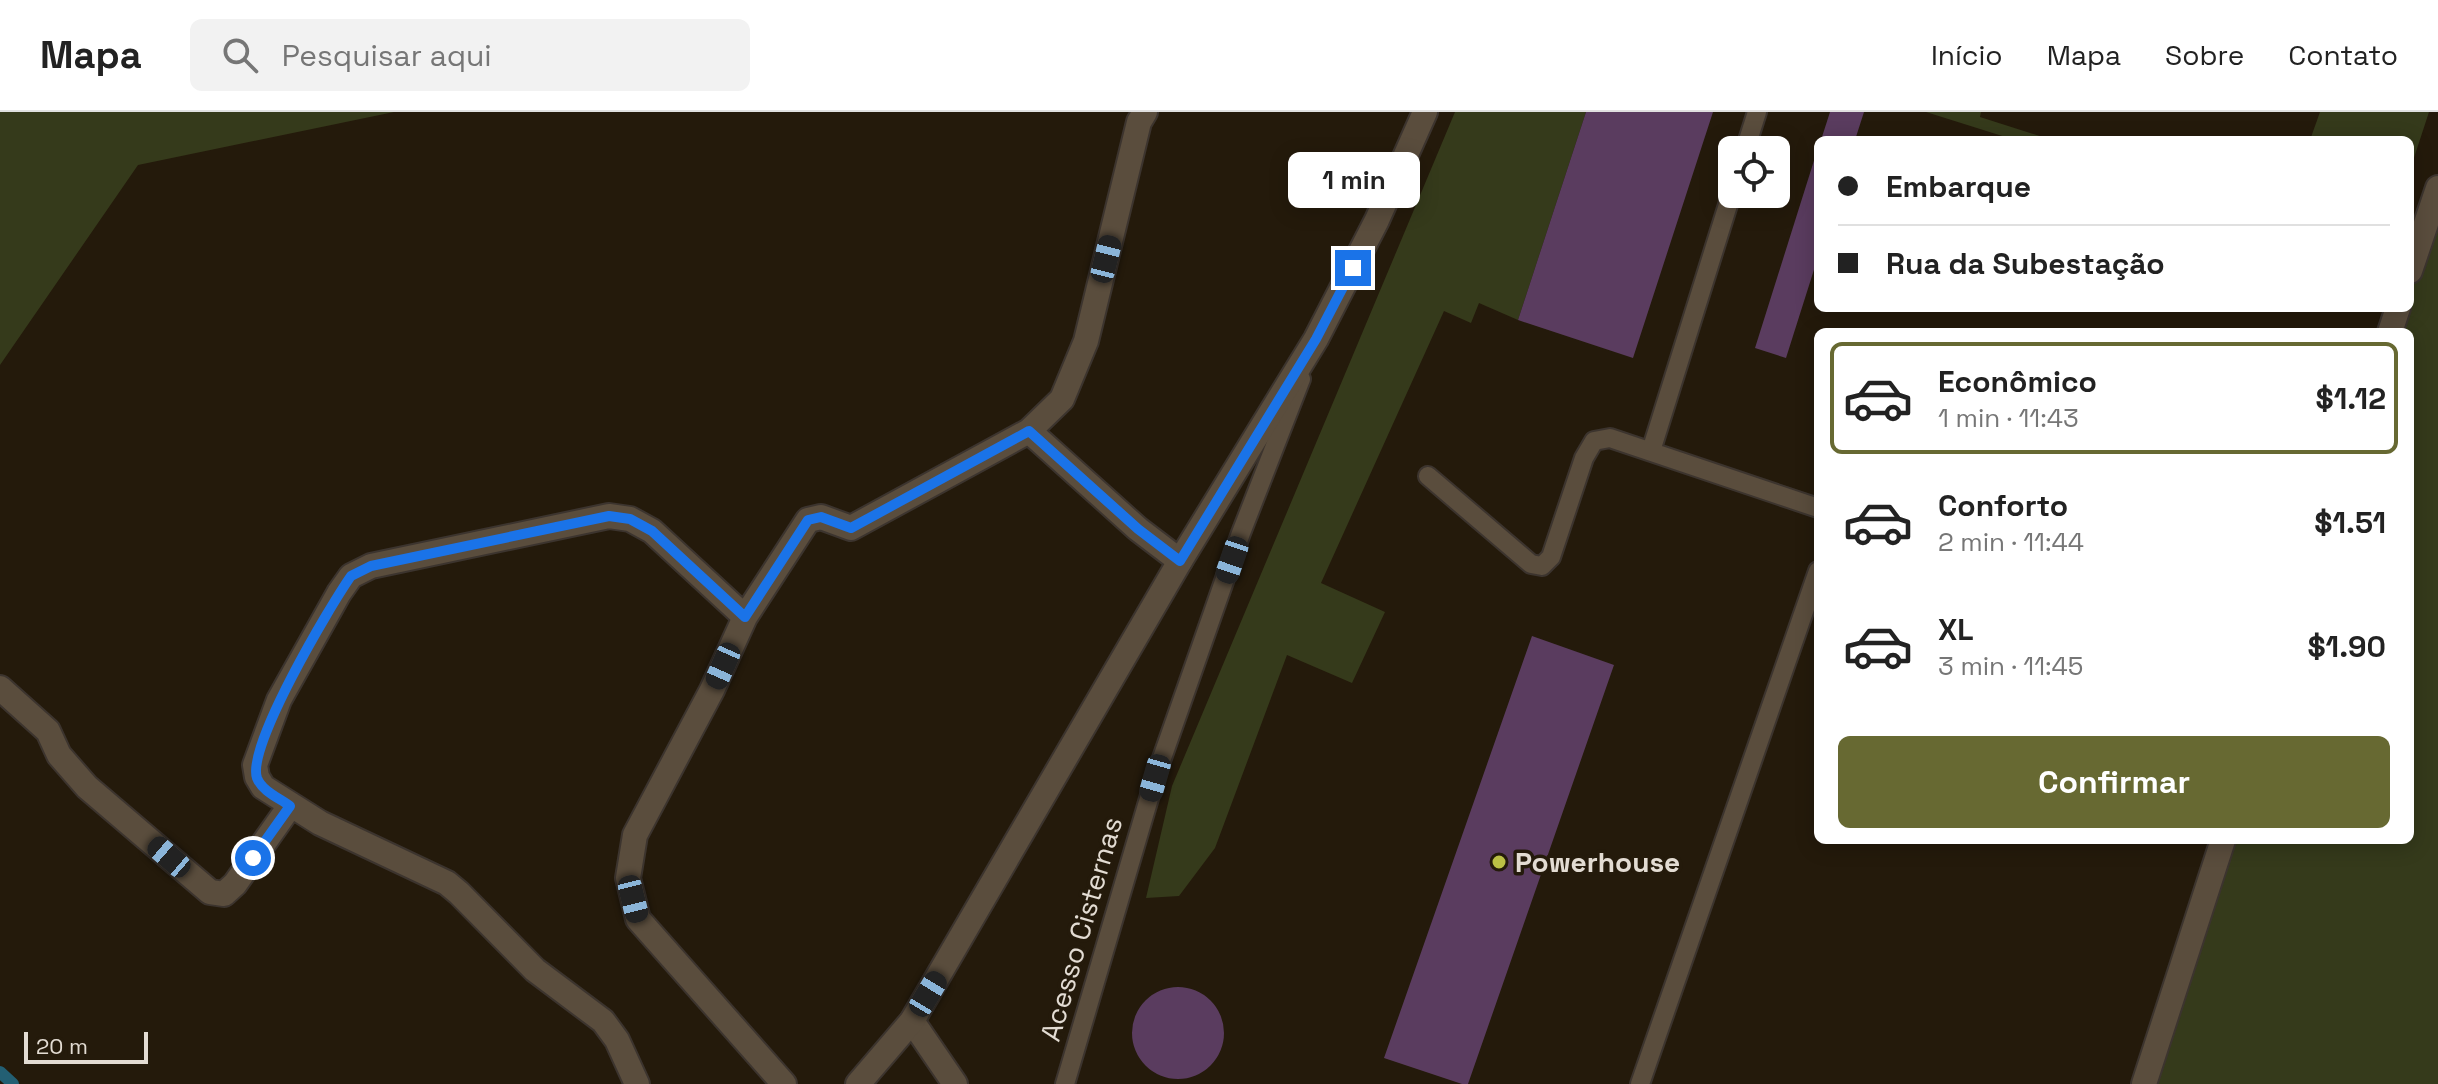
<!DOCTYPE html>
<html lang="pt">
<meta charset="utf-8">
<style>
:root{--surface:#fff;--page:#f2f2f2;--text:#222;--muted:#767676;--line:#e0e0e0;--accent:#676932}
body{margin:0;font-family:"Space Grotesk",sans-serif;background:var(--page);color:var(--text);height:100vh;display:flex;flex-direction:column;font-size:30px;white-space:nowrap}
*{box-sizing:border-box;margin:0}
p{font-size:26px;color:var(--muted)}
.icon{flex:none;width:44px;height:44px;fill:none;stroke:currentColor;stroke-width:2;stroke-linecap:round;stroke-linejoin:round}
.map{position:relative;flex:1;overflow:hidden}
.drawer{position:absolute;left:1814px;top:216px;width:600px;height:516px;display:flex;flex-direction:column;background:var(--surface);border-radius:12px;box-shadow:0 4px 20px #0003}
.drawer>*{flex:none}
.hud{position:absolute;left:1814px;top:24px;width:600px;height:176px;border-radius:12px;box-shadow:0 4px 20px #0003;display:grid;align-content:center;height:176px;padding:0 24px;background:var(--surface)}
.tools{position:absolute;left:1718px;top:24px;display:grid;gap:16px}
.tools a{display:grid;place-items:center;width:72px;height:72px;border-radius:12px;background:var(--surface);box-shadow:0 4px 20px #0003;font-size:40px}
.scale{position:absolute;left:24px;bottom:20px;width:124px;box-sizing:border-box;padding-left:8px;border:4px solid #e3dcd3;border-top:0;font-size:22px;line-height:28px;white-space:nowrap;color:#e3dcd3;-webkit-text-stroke:6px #241a0b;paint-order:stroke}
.end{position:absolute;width:36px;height:36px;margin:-18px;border:10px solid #1a73e8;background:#fff;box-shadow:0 0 0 4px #fff}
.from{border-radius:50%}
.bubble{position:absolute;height:56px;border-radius:12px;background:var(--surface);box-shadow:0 4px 20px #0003;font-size:26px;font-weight:700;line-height:56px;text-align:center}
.car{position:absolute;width:24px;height:48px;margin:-24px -12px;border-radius:10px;box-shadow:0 0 6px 2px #0007;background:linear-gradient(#222 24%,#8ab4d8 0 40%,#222 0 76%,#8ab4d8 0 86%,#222 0)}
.hud b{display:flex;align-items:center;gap:28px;height:76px;font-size:30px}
.hud b+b{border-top:2px solid var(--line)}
.hud i{width:20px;height:20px;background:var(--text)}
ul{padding:14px 0 0;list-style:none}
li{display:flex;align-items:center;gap:24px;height:112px;margin:0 16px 12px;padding:0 8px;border:4px solid transparent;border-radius:12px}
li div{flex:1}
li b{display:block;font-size:30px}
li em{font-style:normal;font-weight:700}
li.active{border-color:var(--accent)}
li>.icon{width:72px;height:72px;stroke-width:1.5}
.action{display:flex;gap:16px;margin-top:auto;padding:16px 24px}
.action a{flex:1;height:92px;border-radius:12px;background:var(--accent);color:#fff;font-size:32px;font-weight:700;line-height:92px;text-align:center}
header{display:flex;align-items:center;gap:48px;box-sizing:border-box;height:112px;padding:0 40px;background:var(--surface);border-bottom:2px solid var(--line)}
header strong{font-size:38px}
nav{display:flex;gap:44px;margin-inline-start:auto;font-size:28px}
.search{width:560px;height:72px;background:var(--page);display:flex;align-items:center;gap:20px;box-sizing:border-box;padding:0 28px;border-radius:12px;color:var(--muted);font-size:30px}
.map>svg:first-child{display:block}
.green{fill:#353a1b}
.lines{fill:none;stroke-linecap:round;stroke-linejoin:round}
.stream{stroke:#235f73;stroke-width:12}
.building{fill:#5a3c5f}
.lane-casing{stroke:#3c342e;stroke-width:22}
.street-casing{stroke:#3c342e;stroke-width:28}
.secondary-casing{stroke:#3c342e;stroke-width:28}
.lane{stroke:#5a4d3d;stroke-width:18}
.street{stroke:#5a4d3d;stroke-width:24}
.secondary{stroke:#5a4d3d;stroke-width:24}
.route{stroke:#1a73e8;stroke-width:10}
.poi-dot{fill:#bbc045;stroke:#241a0b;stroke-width:3}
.labels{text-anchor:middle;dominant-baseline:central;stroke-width:7;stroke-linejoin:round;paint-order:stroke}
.poi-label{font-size:28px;font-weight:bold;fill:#e3dcd3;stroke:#241a0b;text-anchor:start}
.street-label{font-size:28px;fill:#e3dcd3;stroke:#241a0b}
</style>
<header>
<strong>Mapa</strong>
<div class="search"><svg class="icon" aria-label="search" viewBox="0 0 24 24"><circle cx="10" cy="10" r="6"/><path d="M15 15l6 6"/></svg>Pesquisar aqui</div>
<nav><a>Início</a><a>Mapa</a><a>Sobre</a><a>Contato</a></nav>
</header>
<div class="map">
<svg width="2438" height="972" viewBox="0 0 2438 972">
<rect width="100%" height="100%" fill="#241a0b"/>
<path class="green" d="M0 0H394L138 53 0 253Z
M1455 0H1586L1518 208 1479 191 1471 211 1444 199 1321 471 1385 500 1352 571 1287 543 1215 736 1179 784 1146 786 1172 674Z
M1926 0H1981L1980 5 2052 28H2015Z
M2320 0H2429L2410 58V28H2310Z
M2438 76V972H2144L2223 728H2410V220H2390L2398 196H2410V159Z"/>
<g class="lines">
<path class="stream" d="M0 960 13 972"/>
</g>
<path class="building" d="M1586 0H1713L1633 246 1518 208Z
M1830 0H1864L1855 28H1821Z
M1817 39 1818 145 1786 246 1755 236Z
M1532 524 1614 553 1468 972H1462L1384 946Z
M1132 921a46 46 0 1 1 92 0a46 46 0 1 1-92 0Z"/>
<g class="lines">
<g class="lane-casing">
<path id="lane" d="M1745 38 1757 0
M1651 339 1732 80
M1428 364 1531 452 1542 454 1551 445 1584 346 1594 329 1610 326 1818 396
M1065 972 1155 666 1241 421 1301 267
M1640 972 1818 459"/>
</g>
<g class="street-casing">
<path id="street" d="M1145 0 1139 10 1086 229 1062 287 1029 319 1138 417 1180 449
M2410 159 2438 76
M2390 220 2398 196
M0 576 48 619 59 643 87 675 210 780 224 782 235 772 290 694
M912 909 955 972
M637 972 617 928 603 909 535 858 459 781 447 771 320 711 263 675 257 665 255 653 279 588 339 481 351 464 371 454 609 404 630 407 652 419 745 505
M784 972 638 807 628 766 635 723 712 578 745 505 808 408 821 405 851 416 1029 319
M2144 972 2223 728"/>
</g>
<g class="secondary-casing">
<path id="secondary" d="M858 972 912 909 1180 449 1316 227 1377 108 1425 0"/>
</g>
<use href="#lane" class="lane"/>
<use href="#street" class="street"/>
<use href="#secondary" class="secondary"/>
</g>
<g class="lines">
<path class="route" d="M253 746 290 694C279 686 262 679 257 666 246 635 330 494 351 464L371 454 609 404 630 407 652 419 745 505 808 408 821 405 851 416 1029 319 1138 417 1180 449 1316 227 1353 156"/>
</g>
<circle class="poi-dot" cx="1499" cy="750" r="8"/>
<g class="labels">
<g class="poi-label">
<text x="1515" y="750">Powerhouse</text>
</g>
<g class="street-label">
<text transform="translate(1081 817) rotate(-74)">Acesso Cisternas</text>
</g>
</g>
</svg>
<div class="tools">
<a><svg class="icon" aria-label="locate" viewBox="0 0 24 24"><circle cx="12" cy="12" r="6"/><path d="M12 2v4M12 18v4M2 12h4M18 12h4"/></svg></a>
</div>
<div class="scale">20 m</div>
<i class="end from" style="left:253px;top:746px"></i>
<i class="end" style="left:1353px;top:156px"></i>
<div class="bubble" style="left:1288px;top:40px;width:132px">1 min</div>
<i class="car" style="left:1106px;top:147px;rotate:14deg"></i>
<i class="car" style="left:1232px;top:448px;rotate:199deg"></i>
<i class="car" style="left:723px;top:554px;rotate:204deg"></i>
<i class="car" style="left:1155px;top:666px;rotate:196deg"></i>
<i class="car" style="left:169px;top:745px;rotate:311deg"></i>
<i class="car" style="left:633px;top:787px;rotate:166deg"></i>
<i class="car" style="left:928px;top:882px;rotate:31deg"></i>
<div class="hud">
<b><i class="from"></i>Embarque</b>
<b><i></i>Rua da Subestação</b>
</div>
<section class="drawer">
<ul>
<li class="active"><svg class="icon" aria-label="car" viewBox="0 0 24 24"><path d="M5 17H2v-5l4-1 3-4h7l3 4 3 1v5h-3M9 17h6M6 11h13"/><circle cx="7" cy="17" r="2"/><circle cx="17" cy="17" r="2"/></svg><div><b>Econômico</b><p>1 min · 11:43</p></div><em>$1.12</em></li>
<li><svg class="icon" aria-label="car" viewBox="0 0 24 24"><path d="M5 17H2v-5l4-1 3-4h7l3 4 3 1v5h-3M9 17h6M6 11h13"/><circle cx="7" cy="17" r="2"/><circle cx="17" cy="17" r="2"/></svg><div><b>Conforto</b><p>2 min · 11:44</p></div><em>$1.51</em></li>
<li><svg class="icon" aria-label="car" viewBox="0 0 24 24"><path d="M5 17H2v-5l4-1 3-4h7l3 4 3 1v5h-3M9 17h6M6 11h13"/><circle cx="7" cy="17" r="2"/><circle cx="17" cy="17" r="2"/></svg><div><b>XL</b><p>3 min · 11:45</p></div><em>$1.90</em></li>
</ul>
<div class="action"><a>Confirmar</a></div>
</section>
</div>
